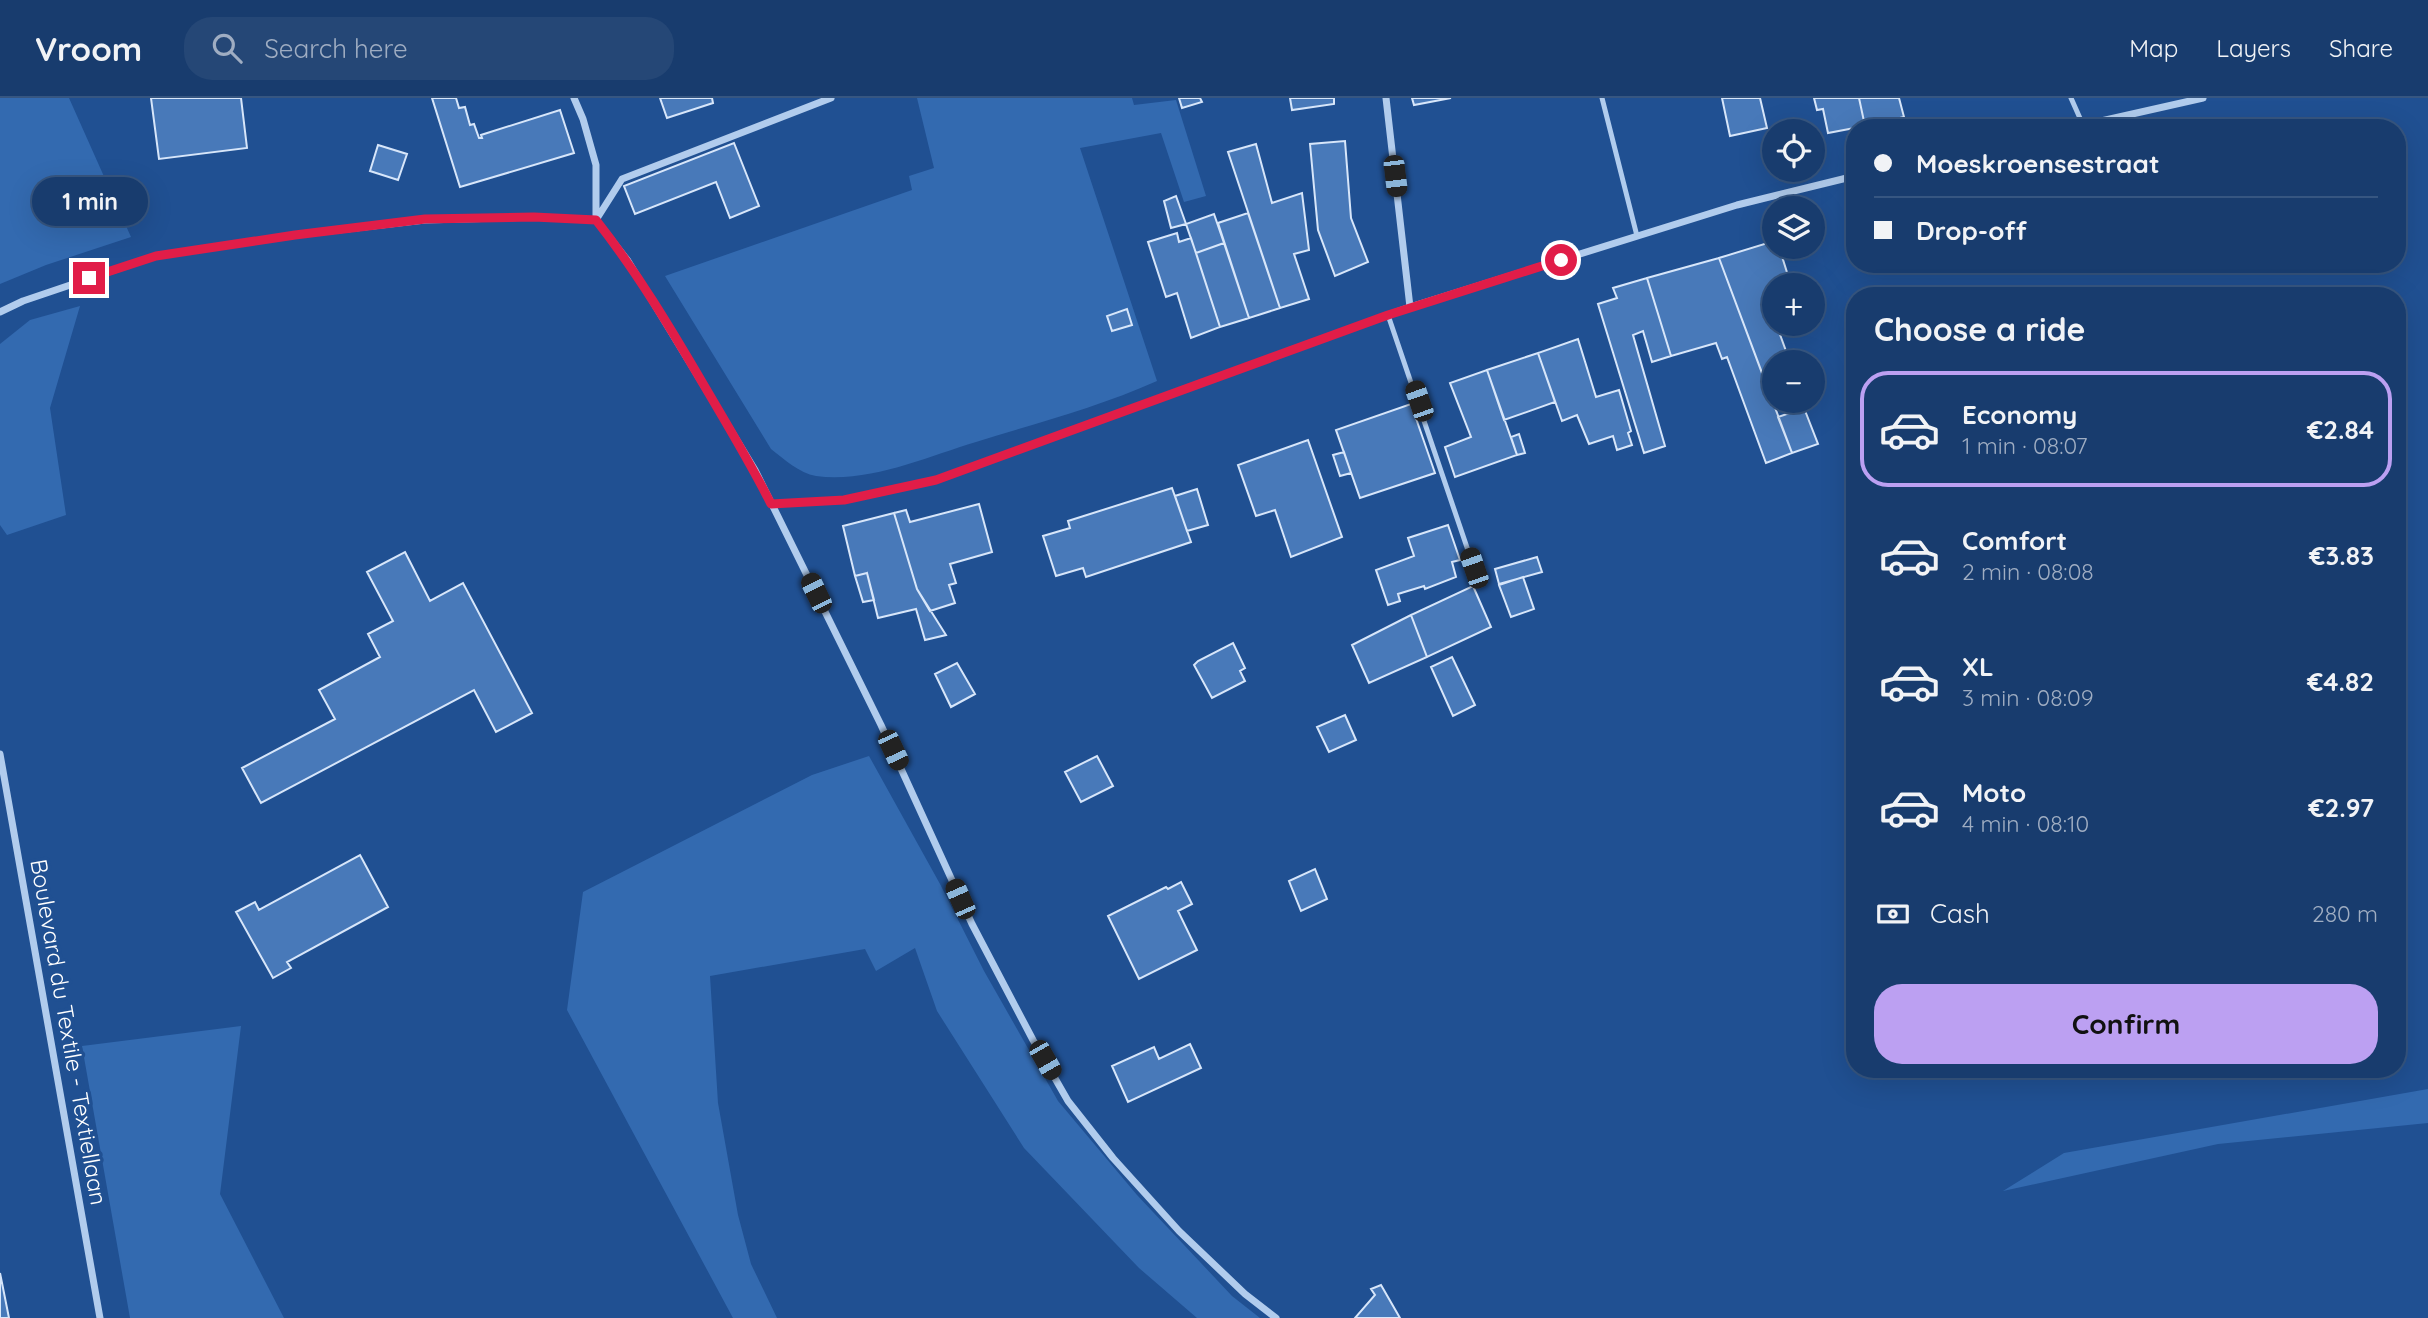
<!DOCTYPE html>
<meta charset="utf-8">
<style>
:root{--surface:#183c6e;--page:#254776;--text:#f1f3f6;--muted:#9fadc2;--line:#365681;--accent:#bca0f2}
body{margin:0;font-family:Quicksand,sans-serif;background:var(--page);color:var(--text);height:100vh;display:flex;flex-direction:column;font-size:26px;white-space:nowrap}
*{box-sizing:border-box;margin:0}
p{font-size:23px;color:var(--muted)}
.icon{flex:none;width:38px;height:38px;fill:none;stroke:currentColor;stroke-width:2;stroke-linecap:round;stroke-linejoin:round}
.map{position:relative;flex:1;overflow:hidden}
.drawer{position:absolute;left:1846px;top:189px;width:560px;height:791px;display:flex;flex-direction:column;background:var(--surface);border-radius:28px;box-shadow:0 7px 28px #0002,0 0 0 2px var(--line)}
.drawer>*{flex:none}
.banner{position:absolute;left:1846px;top:21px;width:560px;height:154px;border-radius:28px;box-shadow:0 7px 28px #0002,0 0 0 2px var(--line);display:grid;align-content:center;height:154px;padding:0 28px;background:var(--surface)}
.fabs{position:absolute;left:1762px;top:21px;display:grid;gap:14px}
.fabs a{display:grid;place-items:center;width:63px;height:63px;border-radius:50%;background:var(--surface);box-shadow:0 7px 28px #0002,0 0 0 2px var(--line);font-size:35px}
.end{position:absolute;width:32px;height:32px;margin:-16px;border:9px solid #e11d48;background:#fff;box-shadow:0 0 0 4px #fff}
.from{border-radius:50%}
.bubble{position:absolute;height:49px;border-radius:24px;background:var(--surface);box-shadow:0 7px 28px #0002,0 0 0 2px var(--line);font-size:23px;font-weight:700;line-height:49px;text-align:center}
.car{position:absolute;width:21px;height:42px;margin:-21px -10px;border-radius:9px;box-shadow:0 0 5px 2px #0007;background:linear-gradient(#222 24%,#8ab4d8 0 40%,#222 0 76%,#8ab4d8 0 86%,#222 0)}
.banner b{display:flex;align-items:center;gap:24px;height:66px;font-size:26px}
.banner b+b{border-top:2px solid var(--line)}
.banner i{width:18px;height:18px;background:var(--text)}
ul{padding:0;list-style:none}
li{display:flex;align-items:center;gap:21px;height:116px;margin:0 14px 10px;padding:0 14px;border:4px solid transparent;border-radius:28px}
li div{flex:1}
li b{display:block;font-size:26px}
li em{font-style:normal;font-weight:700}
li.selected{border-color:var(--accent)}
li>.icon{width:63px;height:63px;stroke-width:1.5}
h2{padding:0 28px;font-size:32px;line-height:84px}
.pay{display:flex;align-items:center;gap:18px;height:77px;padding:0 28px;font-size:26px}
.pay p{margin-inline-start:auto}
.primary-button{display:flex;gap:14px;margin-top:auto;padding:14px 28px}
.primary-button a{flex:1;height:80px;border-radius:28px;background:var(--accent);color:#111;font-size:28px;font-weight:700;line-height:80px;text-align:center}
header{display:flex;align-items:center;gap:42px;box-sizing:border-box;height:98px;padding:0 35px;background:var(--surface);border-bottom:2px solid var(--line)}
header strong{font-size:33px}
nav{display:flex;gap:38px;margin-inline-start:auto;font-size:24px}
.search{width:490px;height:63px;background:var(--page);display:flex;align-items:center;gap:18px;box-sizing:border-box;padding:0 24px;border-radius:28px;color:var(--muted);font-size:26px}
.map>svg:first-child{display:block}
.green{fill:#336ab0}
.building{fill:#4879b9;stroke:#d7e6fa;stroke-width:2}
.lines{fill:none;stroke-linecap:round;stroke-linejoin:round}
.service{stroke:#b1cced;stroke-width:5}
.minor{stroke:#b1cced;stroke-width:7}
.route{stroke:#e11d48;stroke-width:9}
.labels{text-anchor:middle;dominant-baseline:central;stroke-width:7;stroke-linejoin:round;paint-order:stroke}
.street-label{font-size:23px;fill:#fff;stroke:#205092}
</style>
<header>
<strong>Vroom</strong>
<div class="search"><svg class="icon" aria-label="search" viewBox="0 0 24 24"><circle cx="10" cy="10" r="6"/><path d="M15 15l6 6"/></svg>Search here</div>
<nav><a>Map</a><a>Layers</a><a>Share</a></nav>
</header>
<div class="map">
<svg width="2428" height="1220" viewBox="0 0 2428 1220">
<rect width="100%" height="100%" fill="#205092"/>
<path class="green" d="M0 0H69L131 139 46 167 0 186Z
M917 0H1132L1134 7 1176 2 1206 98 1184 104 1161 35 1080 50 1157 283C1099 309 1037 325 976 344 926 359 870 385 816 378 799 375 784 361 771 351L665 178 912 92 909 78 934 70Z
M80 208 50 310 66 417 7 437 0 427V246L30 222Z
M869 658 940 786 984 873 1058 1003 1137 1097 1232 1198 1260 1220H1197L1139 1170 1024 1050 937 913 915 850 876 873 865 851 710 878 718 1005 738 1117 751 1166 777 1220H733L567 912 583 794 812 677Z
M241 928 220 1096 284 1220H130L82 948Z
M2428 991V1025L2218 1046 2003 1093 2064 1055Z"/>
<path class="building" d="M151 0H241L247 50 159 61Z
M432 0H456L459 10 465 9 470 27 474 26 479 40H482L481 37 560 12 574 55 460 89Z
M660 0H712L713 5 667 20Z
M1179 0H1200L1202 4 1182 10Z
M1290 0H1334V6L1292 12Z
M1412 0H1451L1414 7Z
M1722 0H1760L1767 30 1730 38Z
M1814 0H1859L1865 28 1828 35 1823 11 1817 12Z
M1859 0H1899L1904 19 1865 28Z
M1345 43 1351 120 1368 164 1335 178 1318 132 1310 46Z
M734 45 759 108 730 120 716 84 635 116 624 88Z
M1256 46 1272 105 1302 95 1309 152 1294 156 1309 201 1280 210 1228 54Z
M378 47 407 56 398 82 370 73Z
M1176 98 1186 126 1171 130 1164 103Z
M1248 115 1280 210 1249 220 1218 125Z
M1214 116 1224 145 1196 155 1186 126Z
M1177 135 1179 144 1191 140 1220 229 1191 240 1177 195 1166 199 1148 144Z
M1774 143V149H1779L1791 187H1774V226H1788L1789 228 1778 231 1790 264H1774V283L1766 286 1719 160Z
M1224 145 1249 220 1220 229 1196 155Z
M1719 160 1792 355 1766 365 1727 259 1722 261 1716 245 1671 258 1647 180Z
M1647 180 1671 258 1652 264 1643 233 1633 237 1665 348 1644 355 1598 206 1617 200 1613 190Z
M1127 211 1132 227 1112 233 1107 218Z
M1578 241 1596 299 1619 292 1631 333 1628 335 1632 347 1617 352 1613 338 1589 346 1577 317 1562 323 1538 255Z
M1538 255 1555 304 1504 322 1487 272Z
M1487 272 1517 357 1455 379 1445 349 1471 339 1450 285Z
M1411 306 1435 375 1360 400 1336 332Z
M1804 310 1818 346 1792 355 1778 319Z
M1519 336 1525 355 1517 357 1511 339Z
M1308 342 1342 439 1291 459 1275 412 1256 418 1238 367Z
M1344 354 1351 375 1340 378 1333 357Z
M1172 390 1191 444 1086 479 1083 470 1056 478 1043 438 1070 430 1068 423Z
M1197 391 1208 427 1187 433 1175 398Z
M979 406 992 454 950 466 956 485 949 487 955 505 930 513 917 491 894 415 906 412 910 424Z
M894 415 917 491 946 537 925 542 916 511 878 520 867 475 855 478 843 428Z
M1448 427 1460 462 1452 464 1456 479 1425 491 1424 488 1398 496 1400 503 1388 507 1376 472 1414 458 1408 440Z
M405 454 430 503 463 485 532 615 496 634 474 592 261 705 242 670 335 621 319 592 380 559 368 536 393 523 367 474Z
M1537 459 1542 474 1499 486 1495 471Z
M867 475 874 502 863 504 855 478Z
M1523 479 1534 511 1511 519 1499 487Z
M1473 488 1491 529 1427 559 1411 517Z
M1411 517 1427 559 1369 585 1352 547Z
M1233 545 1245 570 1240 573 1245 583 1212 600 1194 567 1198 563Z
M1452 559 1475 607 1453 618 1431 569Z
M957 565 975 596 951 609 935 576Z
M1345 617 1356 642 1329 654 1317 629Z
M1097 658 1113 688 1081 704 1065 674Z
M360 757 388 809 287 864 291 870 273 880 236 814 255 804 259 812Z
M1315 771 1327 801 1301 813 1289 783Z
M1181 784 1192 806 1178 813 1197 852 1139 881 1108 818 1166 789 1168 791Z
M1190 946 1201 970 1128 1004 1112 968 1154 949 1159 961Z
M0 1175 9 1220H0Z
M1381 1187 1400 1220H1355L1375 1197 1371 1191Z"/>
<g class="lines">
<path class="service" d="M1602 0 1637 138
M2071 0 2083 27
M1388 217 1474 470"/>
<path class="minor" d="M574 0 583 21 596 67V121
M1386 0 1410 209
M2070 30 2203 0
M596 122 622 81 831 0
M0 214 23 203 156 158 295 137 425 122 534 119 596 122 628 163 755 372 881 627 972 826 1033 942 1068 1003 1113 1060 1179 1133 1245 1196 1276 1220
M771 406 844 402 936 382 1410 209 1737 107 1855 78
M0 656 100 1220"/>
</g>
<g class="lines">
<path class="route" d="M89 180 156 158 295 137 425 121 534 119 596 122C637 174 671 231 705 289 728 328 751 366 771 406L844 402 936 382 1388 217 1561 162"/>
</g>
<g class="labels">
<g class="street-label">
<text transform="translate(69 934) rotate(80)">Boulevard du Textile - Textiellaan</text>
</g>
</g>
</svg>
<div class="fabs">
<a><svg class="icon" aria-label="locate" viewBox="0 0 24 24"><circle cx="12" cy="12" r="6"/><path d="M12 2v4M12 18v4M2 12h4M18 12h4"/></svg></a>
<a><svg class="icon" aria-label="layers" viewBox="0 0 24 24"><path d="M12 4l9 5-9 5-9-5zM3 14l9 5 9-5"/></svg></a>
<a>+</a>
<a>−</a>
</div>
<i class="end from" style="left:1561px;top:162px"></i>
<i class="end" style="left:89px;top:180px"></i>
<div class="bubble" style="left:32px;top:79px;width:116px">1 min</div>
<i class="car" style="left:1395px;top:78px;rotate:173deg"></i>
<i class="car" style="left:1419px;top:303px;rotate:341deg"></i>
<i class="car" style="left:1474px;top:470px;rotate:341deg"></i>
<i class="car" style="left:816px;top:495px;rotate:334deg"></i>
<i class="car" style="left:893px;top:652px;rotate:155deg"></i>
<i class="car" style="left:960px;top:801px;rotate:336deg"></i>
<i class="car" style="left:1045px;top:962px;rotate:150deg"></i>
<div class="banner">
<b><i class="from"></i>Moeskroensestraat</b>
<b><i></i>Drop-off</b>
</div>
<section class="drawer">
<h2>Choose a ride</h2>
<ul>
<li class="selected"><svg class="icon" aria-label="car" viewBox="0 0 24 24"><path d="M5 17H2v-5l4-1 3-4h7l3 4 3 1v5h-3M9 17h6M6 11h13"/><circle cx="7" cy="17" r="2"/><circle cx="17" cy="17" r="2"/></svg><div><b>Economy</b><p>1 min · 08:07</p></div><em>€2.84</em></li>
<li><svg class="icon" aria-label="car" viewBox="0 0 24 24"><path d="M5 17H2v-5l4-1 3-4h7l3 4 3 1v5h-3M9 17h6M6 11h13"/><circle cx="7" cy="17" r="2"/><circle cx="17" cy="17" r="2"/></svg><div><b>Comfort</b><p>2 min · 08:08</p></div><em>€3.83</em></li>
<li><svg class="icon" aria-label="car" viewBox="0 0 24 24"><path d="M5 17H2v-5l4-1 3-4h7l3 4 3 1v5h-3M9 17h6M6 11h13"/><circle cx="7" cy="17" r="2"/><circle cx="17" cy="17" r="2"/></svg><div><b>XL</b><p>3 min · 08:09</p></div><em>€4.82</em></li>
<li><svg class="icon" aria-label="car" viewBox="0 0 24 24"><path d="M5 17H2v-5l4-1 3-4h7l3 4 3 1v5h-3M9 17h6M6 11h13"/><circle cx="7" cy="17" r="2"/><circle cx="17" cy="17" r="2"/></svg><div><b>Moto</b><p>4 min · 08:10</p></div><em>€2.97</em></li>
</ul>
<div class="pay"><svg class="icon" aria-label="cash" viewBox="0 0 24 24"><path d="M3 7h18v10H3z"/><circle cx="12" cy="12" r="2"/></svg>Cash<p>280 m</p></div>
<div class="primary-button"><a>Confirm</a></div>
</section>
</div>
